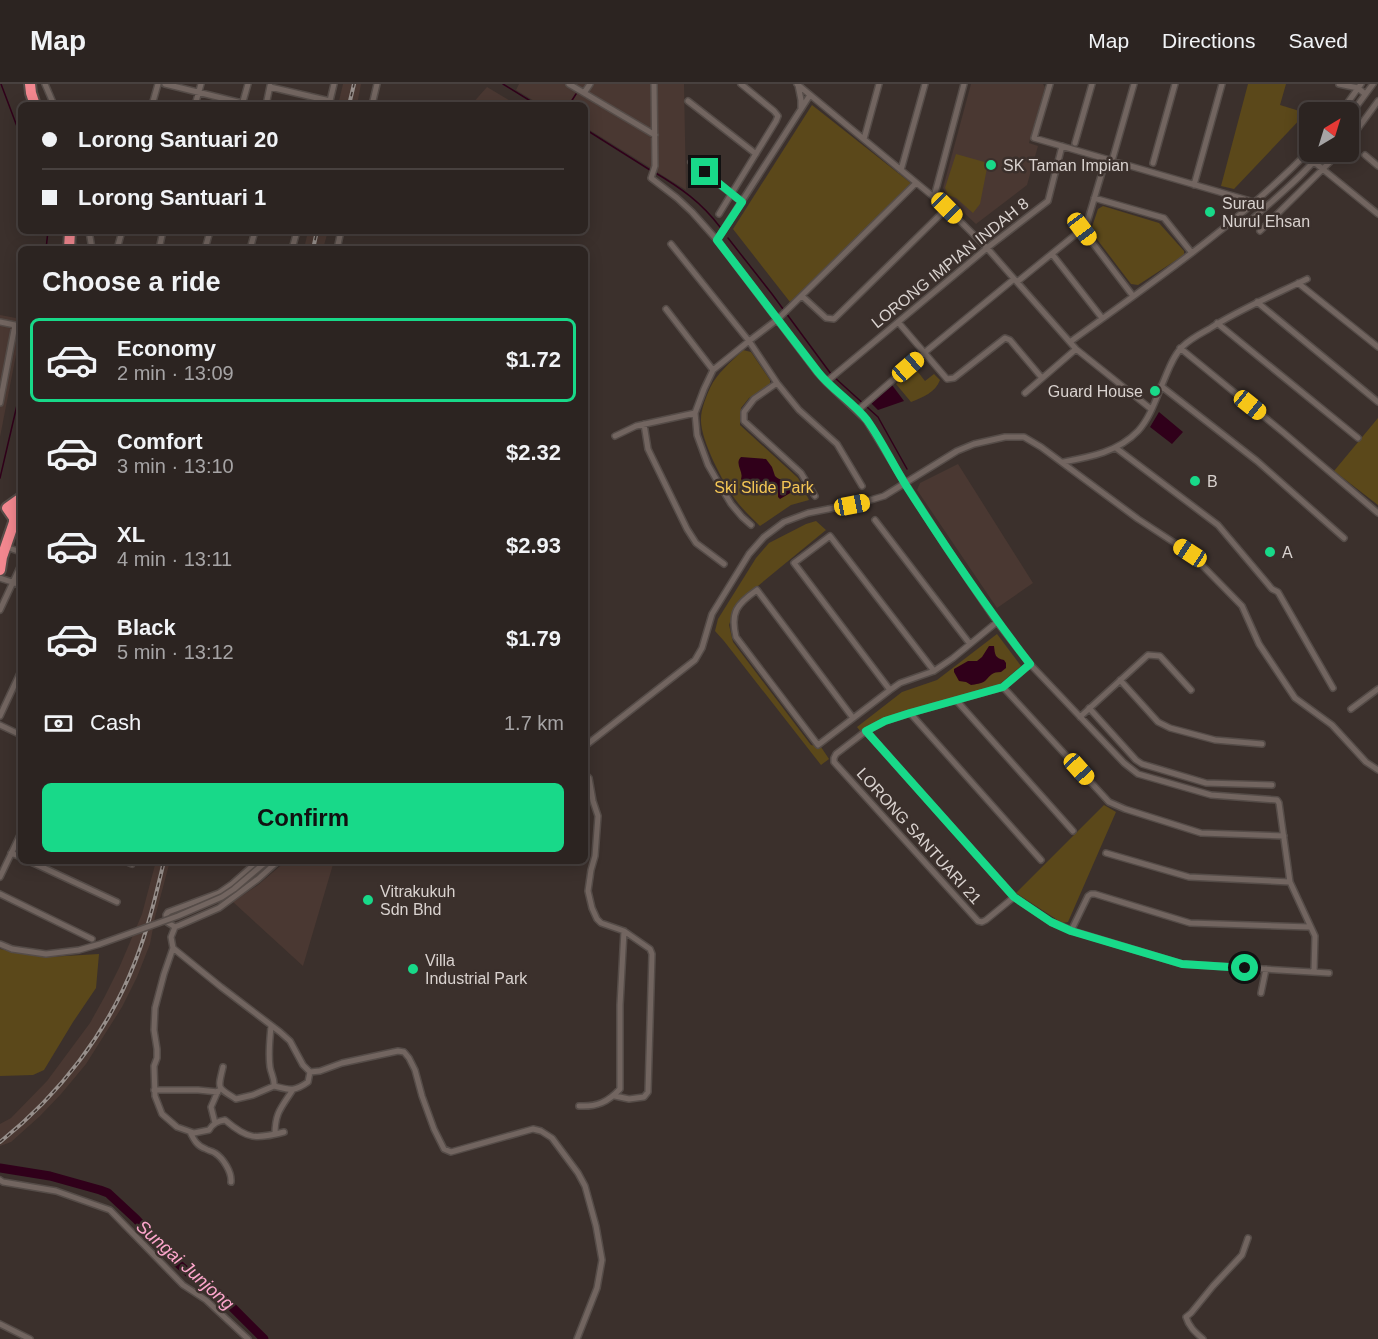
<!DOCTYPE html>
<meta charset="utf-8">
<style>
:root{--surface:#2c2421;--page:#342c2a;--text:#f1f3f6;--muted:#a6a4a5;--line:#48413f;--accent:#18d989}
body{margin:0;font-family:Helvetica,sans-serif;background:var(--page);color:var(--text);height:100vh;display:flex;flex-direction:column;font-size:22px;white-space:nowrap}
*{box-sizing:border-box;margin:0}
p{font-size:20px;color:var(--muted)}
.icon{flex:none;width:33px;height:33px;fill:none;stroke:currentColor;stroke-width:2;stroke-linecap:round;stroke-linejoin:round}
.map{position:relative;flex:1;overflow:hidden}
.panel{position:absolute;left:18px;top:162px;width:570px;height:618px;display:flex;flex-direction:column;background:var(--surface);border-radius:9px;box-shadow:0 3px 15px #0003,0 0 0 2px var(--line)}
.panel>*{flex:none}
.guide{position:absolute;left:18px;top:18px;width:570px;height:132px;border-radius:9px;box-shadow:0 3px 15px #0003,0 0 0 2px var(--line);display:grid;align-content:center;height:132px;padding:0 24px;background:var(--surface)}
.needle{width:39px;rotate:38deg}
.controls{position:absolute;left:1299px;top:18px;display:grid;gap:12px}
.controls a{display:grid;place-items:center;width:60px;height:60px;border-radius:9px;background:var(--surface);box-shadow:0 3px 15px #0003,0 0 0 2px var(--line);font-size:30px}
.end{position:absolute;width:27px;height:27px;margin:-14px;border:8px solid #18d989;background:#111;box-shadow:0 0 0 3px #111}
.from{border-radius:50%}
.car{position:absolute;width:18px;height:36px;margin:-18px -9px;border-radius:8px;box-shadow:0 0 4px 2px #0007;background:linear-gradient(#f5c518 24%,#345 0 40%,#f5c518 0 76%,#345 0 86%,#f5c518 0)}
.guide b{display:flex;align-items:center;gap:21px;height:57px;font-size:22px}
.guide b+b{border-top:2px solid var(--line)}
.guide i{width:15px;height:15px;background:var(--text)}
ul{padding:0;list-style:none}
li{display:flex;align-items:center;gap:18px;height:84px;margin:0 12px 9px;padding:0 12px;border:3px solid transparent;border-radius:9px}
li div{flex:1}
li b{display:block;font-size:22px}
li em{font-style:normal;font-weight:600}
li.selected{border-color:var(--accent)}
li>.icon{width:54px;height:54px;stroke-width:1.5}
h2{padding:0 24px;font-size:27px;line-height:72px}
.pay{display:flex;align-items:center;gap:15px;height:66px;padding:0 24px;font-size:22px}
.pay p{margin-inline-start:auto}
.action{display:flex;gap:12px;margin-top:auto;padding:12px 24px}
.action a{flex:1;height:69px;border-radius:9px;background:var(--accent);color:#111;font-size:24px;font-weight:600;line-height:69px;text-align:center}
header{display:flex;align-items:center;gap:36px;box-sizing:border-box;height:84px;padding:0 30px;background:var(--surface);border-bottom:2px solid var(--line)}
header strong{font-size:28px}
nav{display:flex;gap:33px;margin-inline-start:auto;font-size:21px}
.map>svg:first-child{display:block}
.built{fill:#4a3832}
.green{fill:#5b481a}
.water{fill:#30001a}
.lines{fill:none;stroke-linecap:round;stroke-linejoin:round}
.stream{stroke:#30001a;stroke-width:1.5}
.river{stroke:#30001a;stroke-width:9}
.street-casing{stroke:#554c48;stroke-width:8}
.highway-casing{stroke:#554c48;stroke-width:14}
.street{stroke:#726560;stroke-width:5}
.highway{stroke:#f2878f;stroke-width:10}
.rail-casing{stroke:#978f8b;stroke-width:4}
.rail{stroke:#3b302c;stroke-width:1.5;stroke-dasharray:4.5;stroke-linecap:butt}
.street-bridge-casing{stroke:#554c48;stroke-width:8;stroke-linecap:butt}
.street-bridge{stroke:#726560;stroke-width:5}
.route{stroke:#18d989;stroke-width:8}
.poi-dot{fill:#18d989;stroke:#3b302c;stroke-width:2}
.labels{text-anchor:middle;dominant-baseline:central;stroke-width:5;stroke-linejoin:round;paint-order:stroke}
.poi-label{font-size:16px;fill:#d9d2cf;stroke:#3b302c;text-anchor:start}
.street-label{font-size:16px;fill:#d9d2cf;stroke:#3b302c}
.park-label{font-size:16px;fill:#f5c755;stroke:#3b302c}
.water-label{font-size:18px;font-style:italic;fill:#fda6cc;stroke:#3b302c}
</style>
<header>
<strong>Map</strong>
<nav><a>Map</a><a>Directions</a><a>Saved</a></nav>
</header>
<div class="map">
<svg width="1378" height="1255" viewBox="0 0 1378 1255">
<rect width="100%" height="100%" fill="#3b302c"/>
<path class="built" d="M343 0H361L357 21H338Z
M519 0H684L686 106 585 43V21H541L516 6Z
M971 0H1043L1045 3 1029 59 1038 62 1027 101 976 140 962 127 953 122 954 120 952 118 944 115 947 112 943 104Z
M487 3 517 21H471Z
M308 147H328L323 165H304Z
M0 231 21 235V245L0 353Z
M958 380 1033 499 997 524 917 406 920 399Z
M156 777H170L155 833 150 860 137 893 122 923 86 980 61 1010 40 1032 11 1058 0 1062V1040L11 1034 47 997 90 939 105 912 119 884 142 830Z
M286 777H334L303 882 233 818 258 801Z"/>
<path class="green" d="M1248 0H1286L1280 21 1306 29 1234 105 1221 102Z
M812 21 912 100 790 218 733 145Z
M956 70 988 79 980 120 973 129 956 114 948 111 945 104Z
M1103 122 1159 139 1184 167V171L1138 201 1131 200 1093 150 1092 143 1098 125Z
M743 266 751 268 770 296V301L749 314 741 324 740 341 798 394 809 416 791 421 760 442C751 433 742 425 735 415 723 399 700 355 701 335 701 325 706 313 710 304 717 289 731 278 743 266Z
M914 283 925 297 934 290 940 296C935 309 923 313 911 318L896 300Z
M1378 334V421L1334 387Z
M816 437 826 446 736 520 729 541 733 558 811 661 821 663 829 675 821 681 724 557 715 547 718 535 756 474 769 459 806 440Z
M997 550 1021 582 1000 600 903 629 861 648 857 643 902 608 937 596Z
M1104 721 1116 728 1068 838 1062 839 1016 809Z
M0 865 35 872 49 873 99 870 96 904 73 938 44 986 33 991 0 992Z"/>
<path class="water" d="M892 301 904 317 878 326 871 319Z
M1159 328 1183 348 1172 360 1150 343Z
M741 373 766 375 772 383 775 392C780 398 788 394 794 399V406L792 408 780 415 778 413V403L769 400 763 401 756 409 746 408V402L741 395C744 387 734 380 741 373Z
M989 562H994C995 571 995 574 1004 576L1006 579V584L1001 588C992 588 991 591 985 597 981 600 976 600 971 601L966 598 959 597 954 588V585L968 577H977L982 573Z"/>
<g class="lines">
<path class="stream" d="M1 0 21 53
M503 0 537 21
M569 21 576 10
M585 45 650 86
M654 88C681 104 701 118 720 143
M728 154 772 210 831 290
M46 165 48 147
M834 293 878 333 907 385
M0 394 21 304"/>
<path class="river" d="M0 1084 50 1092 100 1106 108 1109 136 1135 174 1176 191 1191 219 1210 264 1255"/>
<g class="street-casing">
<path id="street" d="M45 0 54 21
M165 0 250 21
M569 0 655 51
M654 0 655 82 651 94 677 114 692 128 717 156 817 288 826 298 866 336 905 399 948 466 997 538 1030 580 1124 679 1138 690 1211 711 1277 716 1279 719 1290 798 1315 852 1314 887
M797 0 947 124 987 164 1076 265 1151 325
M1050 0 1034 54 1254 118
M1339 0 1358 4 1365 10
M798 1 801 16V25
M270 3 330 17
M584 9 590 0
M688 17 756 70
M152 21 158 0
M195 21 201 0
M242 21 248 0
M266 21 270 2
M329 21 334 0
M372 21 377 0
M1341 28 1361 0
M1348 34 1373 0
M864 55 879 0
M1348 58 1378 17
M1075 59 1092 0
M1365 71 1378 82
M1112 77 1134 0
M691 78 742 118
M1314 78 1378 130
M1153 79 1175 0
M901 86 925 0
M1194 101 1222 0
M934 113 964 0
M1094 114 1164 134 1192 169
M719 130 776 37 778 32 774 27 741 0
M1249 138C1274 115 1301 94 1322 68
M1082 145 1133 212
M89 147 92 165
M1260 147 1340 68
M717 156 810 11
M671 160 749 257 777 299 799 326 837 360 862 402
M69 162 81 165
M117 165 122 147
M159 165 163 147
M205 165 210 147
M250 165 255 147
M292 165 297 147
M337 165 341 147
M1052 170 1102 234
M1017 198 1086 142 1103 85
M1298 199 1378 263
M802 212 826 234 834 235 947 124
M1257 218 1378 318
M666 225 713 286
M0 238 15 241 0 319
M898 238 947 295 954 294 1005 254 1010 256 1042 294
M1217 239 1358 354
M1070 258C1153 198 1238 140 1310 66
M1180 264 1284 349 1378 429
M826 298 987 164 1048 117 1062 62
M777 299 754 315 744 328V337L801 389 815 412
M1161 302 1257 377 1344 454
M1025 309 1076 265
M858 326 924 269 1014 195
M644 340 648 365 687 445 696 459 724 480
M615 352 636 342 695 329
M1116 364 1218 441 1272 505 1278 508 1333 604
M1063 378C1090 373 1118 368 1138 347 1149 335 1155 318 1161 303 1167 290 1172 273 1182 263 1190 255 1200 250 1209 245 1240 225 1274 211 1307 195
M875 436 970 560
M751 441 742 433 731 420 719 400 708 381 697 351 695 329 704 305 713 286 749 257 778 235 916 99
M12 465 21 468
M0 494 21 501
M0 526 21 481
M1120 596 1158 638 1170 644 1215 656 1262 660
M1003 603 1109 718 1125 725 1201 749 1284 752
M890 606 794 479 830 452 934 587
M956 616 1073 747
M1089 624 1136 676 1142 680 1206 699 1272 701
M1351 625 1378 605
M910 629 1041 776
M0 632 21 587
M1080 633 1148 571 1160 572 1191 606
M853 634 757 506C737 520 730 528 736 553L818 661 890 606 900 599 934 587 953 574 997 538
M0 641 21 651
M866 647 1014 813 1051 838 1076 848 1182 880 1329 889
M585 662 695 576 702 564 712 530 749 470 764 453 784 438 808 429 864 418 884 412 957 367 974 360 1005 353H1024L1041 363 1138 435 1190 469 1242 522 1259 560 1295 614 1332 641 1366 678 1378 686
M585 690 589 694 593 717 598 732 595 772 591 786 588 807 592 824 597 835 601 839 624 847 650 865 652 870 648 1008 644 1013 629 1015 615 1012
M11 769 21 773
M1106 769 1189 793 1290 798
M29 777 117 818
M125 777 132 780
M258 777 232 800 219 809 168 828 166 831 167 838 175 843 180 841 219 824 258 795 278 777
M0 793 21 749
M0 810 92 855
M1014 813 986 836 982 838 978 837 834 678V674L836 670 866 647 885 637 910 629 1003 603 1030 580
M175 843 171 853 173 864 164 890 155 924 154 946 157 965V974L154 982 155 1012 162 1030 177 1043 194 1049 209 1046C213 1039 218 1037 225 1036 248 1056 256 1055 284 1048
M1071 847 1088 812 1091 810H1095L1190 839 1310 843
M0 860 12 865
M173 864 221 903 280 948 290 957 303 981 310 988 320 987 342 979 398 967 404 968 409 974 415 986 422 1012 434 1045 444 1065 451 1068 533 1045 541 1047 552 1054 578 1089 585 1102 596 1142 602 1176 597 1204 577 1255
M1261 909 1266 885
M223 983C218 1005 216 1003 236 1015L253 1011 274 1002C275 995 271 990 270 983 268 969 270 955 271 942
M274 1002C290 1006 294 1008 308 998L310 988
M154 1006H198L218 1008
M579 1022C597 1023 608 1018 620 1005V921L624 847
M215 1039 211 1023 218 1007
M190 1048C194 1056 197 1062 206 1065 207 1066 214 1068 215 1069 223 1074 232 1088 231 1098
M275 1050C275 1029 281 1024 292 1007
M0 1096 3 1098 56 1107 110 1126 183 1201 206 1216 248 1255
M0 1240 30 1255
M1203 1255C1195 1248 1189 1243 1186 1233L1191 1229 1213 1202 1242 1171 1248 1154"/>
</g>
<g class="highway-casing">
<path id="highway" d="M30 0 31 9 35 21
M69 165 70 147
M14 441V434L7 424 21 414
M0 486 2 473 21 418"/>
</g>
<use href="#street" class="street"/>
<use href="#highway" class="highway"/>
<g class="rail-casing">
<path id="rail" d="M349 21 354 0
M313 165 317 147
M0 1058C59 1011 108 948 135 878 148 845 156 811 164 777"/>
</g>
<use href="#rail" class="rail"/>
<g class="street-bridge-casing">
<path id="street-bridge" d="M12 865 46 870 79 866 100 860 178 832 222 813 234 805 267 777"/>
</g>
<use href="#street-bridge" class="street-bridge"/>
</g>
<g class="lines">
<path class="route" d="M705 88 742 118 717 156 818 288C832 306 853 318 867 336 882 357 893 381 907 403 946 464 986 523 1030 580L1003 603 910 629 885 637 866 647 1014 813 1051 838 1071 847 1182 880 1245 884"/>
</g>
<g class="poi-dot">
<circle cx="991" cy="81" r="6"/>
<circle cx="1210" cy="128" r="6"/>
<circle cx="1155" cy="307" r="6"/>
<circle cx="1195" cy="397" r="6"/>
<circle cx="1270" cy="468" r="6"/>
<circle cx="368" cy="816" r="6"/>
<circle cx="413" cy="885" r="6"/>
</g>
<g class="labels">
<g class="poi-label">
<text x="1003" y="81">SK Taman Impian</text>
<text x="1222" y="119">Surau<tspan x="1222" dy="18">Nurul Ehsan</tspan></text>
<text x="1143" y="307" text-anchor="end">Guard House</text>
<text x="1207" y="397">B</text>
<text x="1282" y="468">A</text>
<text x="380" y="807">Vitrakukuh<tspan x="380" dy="18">Sdn Bhd</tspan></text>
<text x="425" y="876">Villa<tspan x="425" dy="18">Industrial Park</tspan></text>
</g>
<g class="street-label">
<text transform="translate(950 179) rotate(-39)">LORONG IMPIAN INDAH 8</text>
<text transform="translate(919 752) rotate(48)">LORONG SANTUARI 21</text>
</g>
<g class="park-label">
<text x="764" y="403">Ski Slide Park</text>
</g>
<g class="water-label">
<text transform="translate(185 1181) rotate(42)">Sungai Junjong</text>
</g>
</g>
</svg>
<div class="controls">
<a><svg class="needle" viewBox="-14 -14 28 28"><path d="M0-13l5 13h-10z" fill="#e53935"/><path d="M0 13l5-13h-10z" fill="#a6a4a5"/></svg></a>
</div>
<i class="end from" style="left:1245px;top:884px"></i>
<i class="end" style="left:705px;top:88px"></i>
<i class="car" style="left:947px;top:124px;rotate:135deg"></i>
<i class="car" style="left:1082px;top:145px;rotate:143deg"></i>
<i class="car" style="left:908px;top:283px;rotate:49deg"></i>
<i class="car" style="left:1250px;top:321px;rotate:129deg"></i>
<i class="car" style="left:852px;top:421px;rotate:79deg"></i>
<i class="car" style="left:1190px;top:469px;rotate:303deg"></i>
<i class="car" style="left:1079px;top:685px;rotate:138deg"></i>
<div class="guide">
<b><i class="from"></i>Lorong Santuari 20</b>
<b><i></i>Lorong Santuari 1</b>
</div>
<section class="panel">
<h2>Choose a ride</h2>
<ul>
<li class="selected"><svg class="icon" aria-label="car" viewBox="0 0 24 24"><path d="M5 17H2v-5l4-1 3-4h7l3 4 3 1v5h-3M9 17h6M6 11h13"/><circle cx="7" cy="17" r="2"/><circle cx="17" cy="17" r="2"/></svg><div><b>Economy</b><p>2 min · 13:09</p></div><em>$1.72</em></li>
<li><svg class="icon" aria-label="car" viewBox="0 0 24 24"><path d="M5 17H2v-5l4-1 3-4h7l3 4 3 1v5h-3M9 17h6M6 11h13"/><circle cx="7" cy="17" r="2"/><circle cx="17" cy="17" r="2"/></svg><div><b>Comfort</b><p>3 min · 13:10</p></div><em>$2.32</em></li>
<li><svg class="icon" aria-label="car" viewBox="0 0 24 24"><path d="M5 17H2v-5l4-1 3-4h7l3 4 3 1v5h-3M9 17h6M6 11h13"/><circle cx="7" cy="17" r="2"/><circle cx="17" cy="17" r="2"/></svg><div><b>XL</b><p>4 min · 13:11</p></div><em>$2.93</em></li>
<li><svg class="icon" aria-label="car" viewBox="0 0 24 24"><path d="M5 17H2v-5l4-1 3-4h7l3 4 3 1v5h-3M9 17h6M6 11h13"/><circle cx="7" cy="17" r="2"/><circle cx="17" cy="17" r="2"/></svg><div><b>Black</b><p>5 min · 13:12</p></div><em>$1.79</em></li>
</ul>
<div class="pay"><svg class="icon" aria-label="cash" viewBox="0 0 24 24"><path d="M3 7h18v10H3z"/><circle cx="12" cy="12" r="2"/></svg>Cash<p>1.7 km</p></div>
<div class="action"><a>Confirm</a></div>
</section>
</div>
